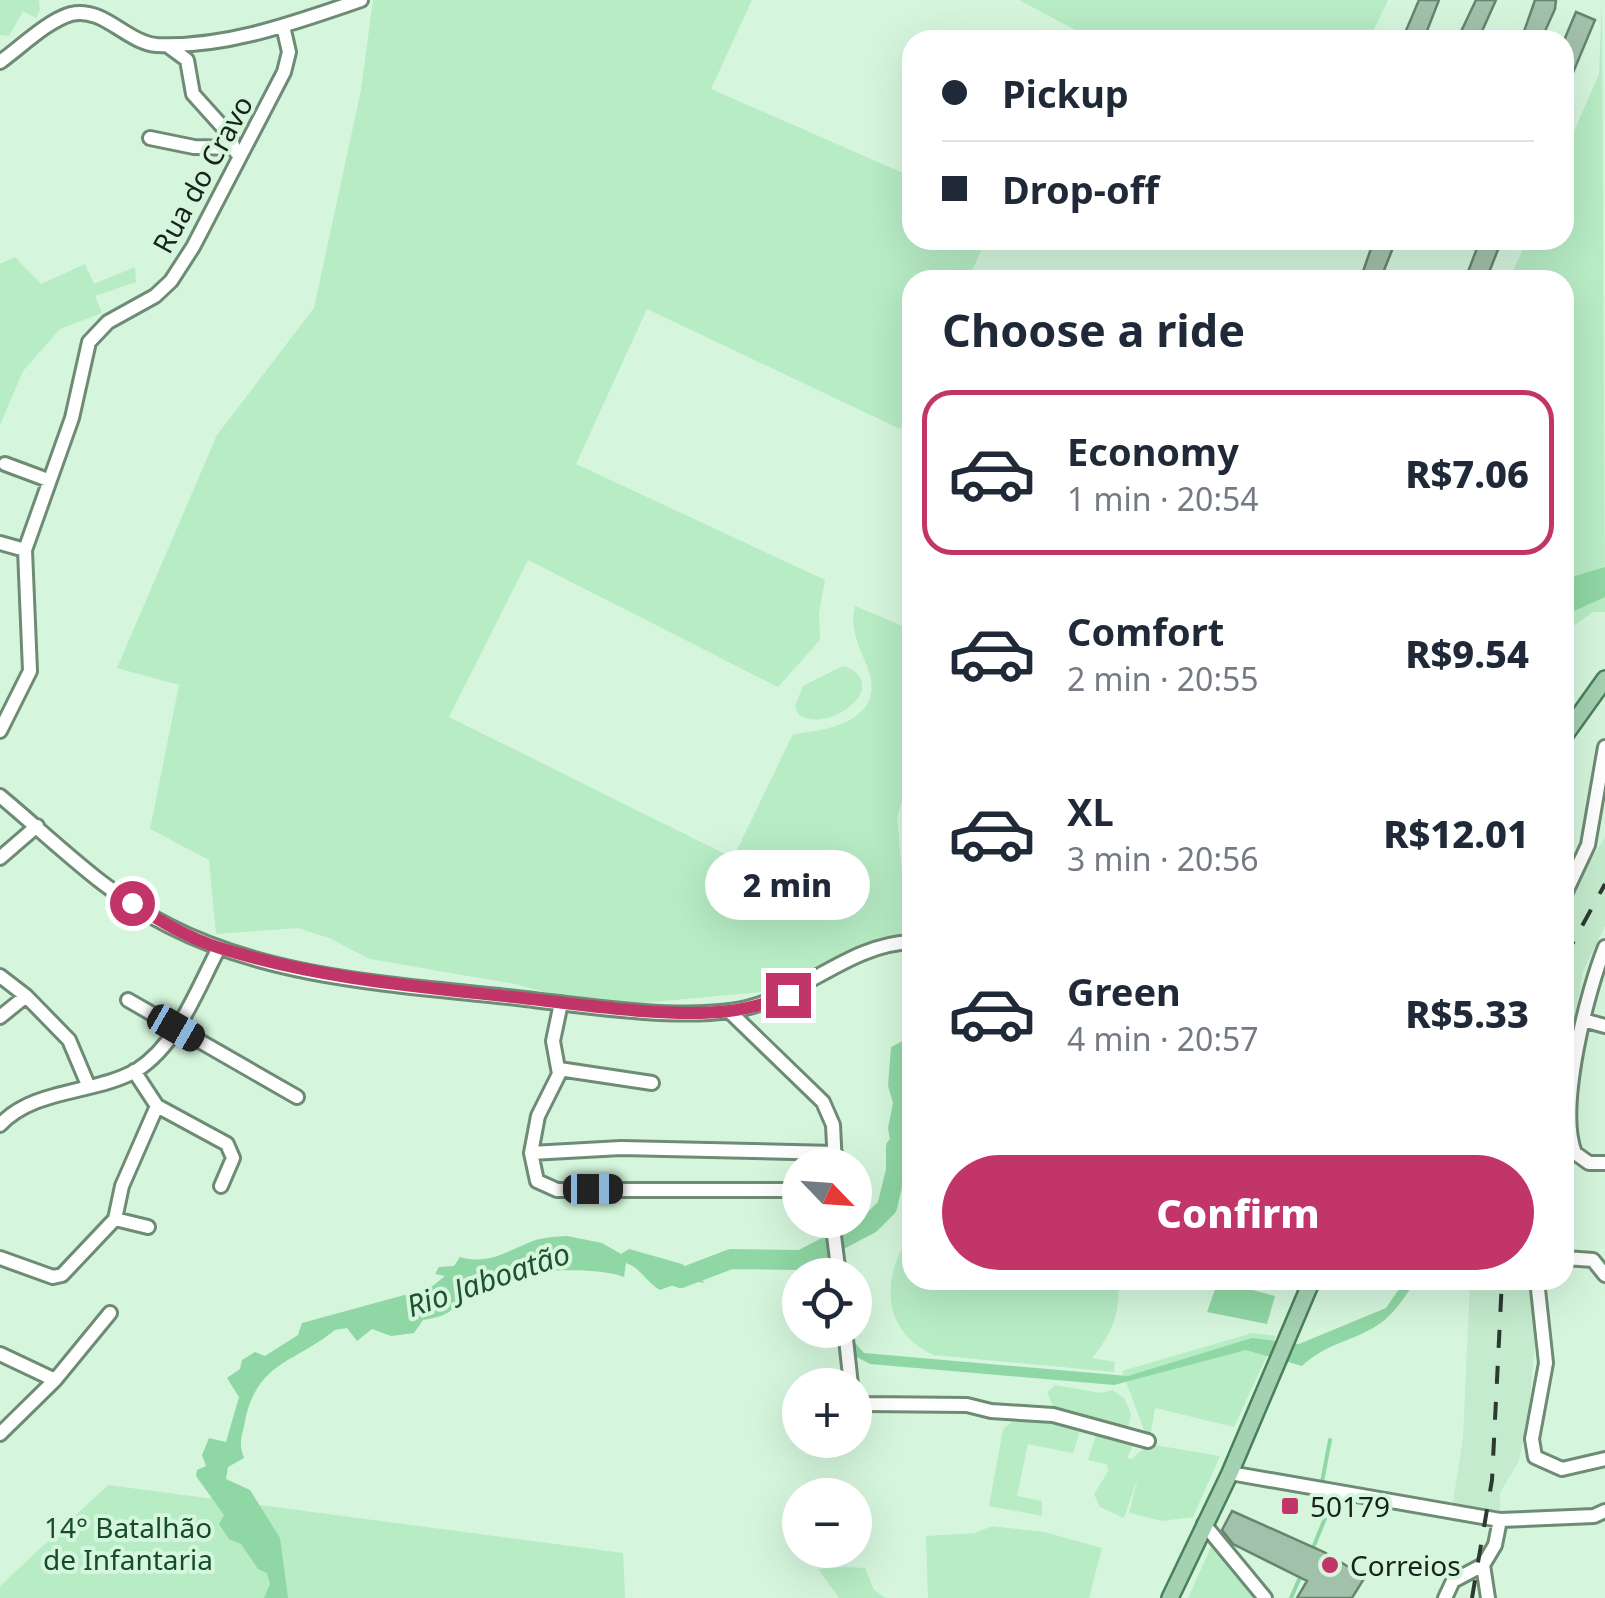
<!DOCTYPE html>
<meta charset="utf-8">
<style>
:root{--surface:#fff;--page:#f6f6f7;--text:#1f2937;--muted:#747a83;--line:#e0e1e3;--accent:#c13569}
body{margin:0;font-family:"Noto Sans",sans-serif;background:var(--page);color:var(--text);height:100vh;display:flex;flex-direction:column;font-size:38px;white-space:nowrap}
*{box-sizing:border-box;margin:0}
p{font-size:32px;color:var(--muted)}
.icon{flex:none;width:55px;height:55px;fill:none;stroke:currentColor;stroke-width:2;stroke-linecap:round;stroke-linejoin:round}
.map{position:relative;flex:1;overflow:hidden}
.drawer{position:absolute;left:902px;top:270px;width:672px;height:1020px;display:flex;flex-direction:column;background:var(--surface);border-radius:30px;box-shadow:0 10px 40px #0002}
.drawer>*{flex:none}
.hud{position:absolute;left:902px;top:30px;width:672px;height:220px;border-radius:30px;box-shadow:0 10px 40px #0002;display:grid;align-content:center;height:220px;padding:0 40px;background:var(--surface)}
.needle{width:65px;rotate:115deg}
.buttons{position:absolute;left:782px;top:1148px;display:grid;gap:20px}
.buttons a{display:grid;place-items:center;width:90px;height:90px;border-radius:50%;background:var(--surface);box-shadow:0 10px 40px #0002;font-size:50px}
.end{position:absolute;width:45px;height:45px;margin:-22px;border:12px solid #c13569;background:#fff;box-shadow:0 0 0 5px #fff}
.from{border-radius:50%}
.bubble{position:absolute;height:70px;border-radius:35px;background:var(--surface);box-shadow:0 10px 40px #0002;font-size:32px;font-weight:800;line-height:70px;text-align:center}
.car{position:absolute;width:30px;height:60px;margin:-30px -15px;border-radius:12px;box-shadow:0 0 8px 2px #0007;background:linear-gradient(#222 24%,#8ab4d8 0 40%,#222 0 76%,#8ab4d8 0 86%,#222 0)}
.hud b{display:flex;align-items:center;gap:35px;height:95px;font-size:38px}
.hud b+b{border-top:2px solid var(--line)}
.hud i{width:25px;height:25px;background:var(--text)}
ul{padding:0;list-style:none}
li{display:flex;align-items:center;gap:30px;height:165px;margin:0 20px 15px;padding:0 20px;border:5px solid transparent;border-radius:30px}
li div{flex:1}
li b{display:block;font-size:38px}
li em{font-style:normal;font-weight:800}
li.active{border-color:var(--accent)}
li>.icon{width:90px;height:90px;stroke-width:1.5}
h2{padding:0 40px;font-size:45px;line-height:120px}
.action{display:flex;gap:20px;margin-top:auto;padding:20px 40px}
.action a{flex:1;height:115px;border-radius:60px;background:var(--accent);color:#fff;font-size:40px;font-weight:800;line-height:115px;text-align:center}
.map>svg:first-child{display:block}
.built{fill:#c4ebce}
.green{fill:#b7ecc5}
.water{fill:#8fd7a4}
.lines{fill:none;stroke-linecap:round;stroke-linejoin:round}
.stream{stroke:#8fd7a4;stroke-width:4}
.river{stroke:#8fd7a4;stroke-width:20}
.building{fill:#a2c1aa;stroke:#67846f;stroke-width:2.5}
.minor-casing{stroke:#6e8b75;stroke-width:18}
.major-casing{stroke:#4b805c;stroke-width:20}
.minor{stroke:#fff;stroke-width:12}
.major{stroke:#a4d1b2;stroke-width:15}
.rail{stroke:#2c3a30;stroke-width:4;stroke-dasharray:18 18;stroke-linecap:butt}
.route{stroke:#c13569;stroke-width:12}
.poi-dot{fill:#c13569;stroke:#d5f6dd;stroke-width:4}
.labels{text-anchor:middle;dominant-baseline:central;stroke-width:8;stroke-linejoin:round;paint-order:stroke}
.street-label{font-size:28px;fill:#16221a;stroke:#d5f6dd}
.poi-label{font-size:28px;fill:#16221a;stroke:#d5f6dd;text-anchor:start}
.park-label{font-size:28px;fill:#174c2b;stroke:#d5f6dd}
.water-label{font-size:30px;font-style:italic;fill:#1e5231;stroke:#d5f6dd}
</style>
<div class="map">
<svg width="1605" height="1598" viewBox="0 0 1605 1598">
<rect width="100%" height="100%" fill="#d5f6dd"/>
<path class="built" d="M1605 837V926L1583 971 1574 1021 1565 1026V903Z
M1470 1280H1530L1536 1330 1528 1420 1519 1461 1500 1493V1512L1452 1508 1463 1438Z"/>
<path class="green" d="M0 0H39L40 10 36 18 23 11 9 36 0 35Z
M373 0H752L711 89 912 177V240H986L968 280H912V351L908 364 912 411 900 429 647 309 576 464 825 580 819 613 820 640 778 687 528 560 449 717 733 858 793 734C824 731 882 722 870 675 863 651 848 633 855 606L912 630V766L897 818 908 932 772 991 598 1007 515 984 370 959 329 938 298 928 216 934 209 860 150 829 179 685 117 668 217 435 314 308 361 90Z
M1019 0H1388L1369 40H1094Z
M1602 0 1605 612H1593L1565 632V280H1509L1527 240H1565V152L1599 74Z
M15 257 41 284 85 264 94 284 135 267 136 282 95 296 102 313 60 329 23 371 0 425V264Z
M843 666C893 682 834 735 799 715L795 706 803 686Z
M912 1233V1280H1118C1121 1311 1112 1335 1092 1358L1115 1362 1114 1372 934 1355C881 1332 880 1276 912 1233Z
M1252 1333 1276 1336 1234 1427 1155 1408 1149 1444 1220 1456 1193 1517 1162 1521 1129 1513 1138 1477 1124 1518 1100 1507 1094 1494 1109 1470 1106 1464 1088 1460 1097 1431 1055 1411 1047 1392 1055 1385 1101 1393 1112 1390 1124 1398 1131 1414 1128 1427H1122L1137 1437 1127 1458 1132 1459 1149 1443 1122 1371Z
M1016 1419 1081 1428 1073 1453 1028 1444 1017 1496 1042 1501V1516L989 1506 1003 1429Z
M108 1485 623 1553 625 1598H0V1586Z
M992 1526 1044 1532 1102 1548 1089 1598H928L926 1536 975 1533Z
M1214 1540 1257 1598H1188Z
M845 1567 865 1568 874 1590 886 1598H839L818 1569Z"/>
<path class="water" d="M1605 567V597L1565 615V579Z
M912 1036V1113L896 1177 888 1128 893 1103 888 1086 891 1047Z
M567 1236 602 1243 621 1254 629 1249 682 1264 705 1283 687 1280 660 1290C646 1282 641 1268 626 1263L624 1277C597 1265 500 1269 475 1287 449 1304 462 1314 423 1320L414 1333 391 1336 372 1329 357 1341 347 1328 335 1330C294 1363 257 1362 245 1421 242 1437 238 1443 244 1458L228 1467 226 1479 250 1490 280 1538 288 1598H264L270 1584 267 1573 258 1569 241 1544 229 1539 219 1524 224 1515 196 1476 197 1470 206 1466 202 1455 209 1438 226 1442 239 1397 227 1378 240 1369 242 1360 255 1352 265 1356 298 1335 302 1323 430 1288 445 1276 435 1274 439 1267 454 1266 460 1257C488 1265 503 1253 528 1243 540 1237 554 1237 567 1236Z
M1405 1280H1416C1404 1298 1392 1318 1373 1328 1348 1342 1324 1345 1302 1366L1246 1350 1114 1385 870 1364 855 1356 830 1330H844L864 1353 1128 1376 1252 1338 1299 1344 1386 1308Z
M1218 1281 1275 1296 1267 1324 1207 1312Z"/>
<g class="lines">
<path class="stream" d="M1322 1482 1330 1440
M1313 1548 1326 1516 1324 1496
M1291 1598 1301 1575"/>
<path class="river" d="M667 1273 681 1278 731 1259 801 1260 870 1224 887 1207 896 1170V1147"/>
</g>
<path class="building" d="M1419 0H1439L1425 36 1422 40H1402Z
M1476 0H1496L1478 40H1457Z
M1535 0H1556L1555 9 1541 40H1521Z
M1576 12 1595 20 1572 75 1565 73V38Z
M1374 240H1396L1381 278 1360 280Z
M1480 240H1500L1499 247 1486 280H1465Z
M1232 1511 1324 1552 1365 1577 1352 1598H1297L1307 1581 1233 1544 1222 1530Z"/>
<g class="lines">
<g class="minor-casing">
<path id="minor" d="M168 46 187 60 193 94 229 134 234 148
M0 62C21 47 47 21 71 14 103 6 127 43 157 45 227 48 296 22 361 0
M150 138 194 147 234 148 236 152
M5 464 48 480
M0 543 25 550
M0 731 30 671 25 550 72 418 89 342 108 322 155 296 171 281 193 247 284 72 289 52 283 26
M0 796C53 840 107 895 169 926 276 981 407 985 525 999 586 1006 669 1019 730 1011 797 1003 845 944 912 942
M0 858 37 826
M1565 894 1588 845 1605 747
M1605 947C1587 992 1557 1108 1575 1153L1589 1163H1605
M0 976 26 996
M128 1000 297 1097
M729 1011 823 1102 833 1125 835 1165
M0 1017 26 996 69 1040 88 1085
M1583 1020 1605 1026
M559 1069 652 1083
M134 1071 157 1106 227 1144 233 1158 221 1186
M0 1125C34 1088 96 1094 137 1070 178 1044 197 989 219 948
M531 1153 538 1116 559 1074 553 1041 561 1003
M800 1190H557L537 1181 531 1153 621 1148 835 1153
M115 1219 148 1227
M832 1220 839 1275
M0 1258 53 1277 62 1275 115 1219 122 1186 157 1106
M1565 1258 1593 1260 1605 1275
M1537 1280 1546 1363 1532 1439 1535 1457 1562 1469 1605 1459
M845 1330 851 1385
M0 1354 55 1380
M855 1396 857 1402 865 1404 967 1405 991 1411 1053 1415 1148 1441
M0 1434 55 1380 110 1313
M1230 1473 1500 1520 1594 1516 1605 1511
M1204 1524 1265 1598
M1445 1598 1453 1581 1483 1565
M1488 1598 1483 1565 1495 1545 1500 1520"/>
</g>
<g class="major-casing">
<path id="major" d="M1565 735 1605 679
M1170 1598 1230 1473 1312 1280"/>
</g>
<use href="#minor" class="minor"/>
<use href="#major" class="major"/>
<path class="rail" d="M1565 957 1605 884
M1472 1598 1492 1480 1502 1280"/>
</g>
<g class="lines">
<path class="route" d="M132 903C160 921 188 938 220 948 318 979 421 987 522 998 585 1005 667 1018 729 1011 749 1009 768 1003 788 995"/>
</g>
<g class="poi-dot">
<rect x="1280" y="1496" width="20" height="20" rx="5"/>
<circle cx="1330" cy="1565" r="10"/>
</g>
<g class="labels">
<g class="street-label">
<text transform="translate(202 174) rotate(-61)">Rua do Cravo</text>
</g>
<g class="poi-label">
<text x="1310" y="1506">50179</text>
<text x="1350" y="1565">Correios</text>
</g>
<g class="park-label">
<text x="128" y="1527">14° Batalhão<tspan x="128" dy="32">de Infantaria</tspan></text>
</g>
<g class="water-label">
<text transform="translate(488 1279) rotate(-19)">Rio Jaboatão</text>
</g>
</g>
</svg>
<div class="buttons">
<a><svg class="needle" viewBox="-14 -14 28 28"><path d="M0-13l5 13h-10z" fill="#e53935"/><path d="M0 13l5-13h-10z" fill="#747a83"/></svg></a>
<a><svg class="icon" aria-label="locate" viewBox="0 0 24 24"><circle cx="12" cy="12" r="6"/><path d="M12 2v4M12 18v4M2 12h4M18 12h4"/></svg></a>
<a>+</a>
<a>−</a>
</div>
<i class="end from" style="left:132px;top:903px"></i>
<i class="end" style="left:788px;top:995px"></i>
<div class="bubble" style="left:705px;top:850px;width:165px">2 min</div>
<i class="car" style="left:176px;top:1028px;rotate:120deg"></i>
<i class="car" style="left:593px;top:1189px;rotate:90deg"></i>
<div class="hud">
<b><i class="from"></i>Pickup</b>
<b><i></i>Drop-off</b>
</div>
<section class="drawer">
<h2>Choose a ride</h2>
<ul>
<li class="active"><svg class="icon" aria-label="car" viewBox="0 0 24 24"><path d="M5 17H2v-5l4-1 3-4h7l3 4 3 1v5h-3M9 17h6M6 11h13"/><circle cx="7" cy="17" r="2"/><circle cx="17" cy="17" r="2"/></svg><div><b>Economy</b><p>1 min · 20:54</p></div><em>R$7.06</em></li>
<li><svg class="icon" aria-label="car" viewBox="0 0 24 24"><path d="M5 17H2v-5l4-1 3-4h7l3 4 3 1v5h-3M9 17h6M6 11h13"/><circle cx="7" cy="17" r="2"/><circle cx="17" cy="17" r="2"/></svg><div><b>Comfort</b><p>2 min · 20:55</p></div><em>R$9.54</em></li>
<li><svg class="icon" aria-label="car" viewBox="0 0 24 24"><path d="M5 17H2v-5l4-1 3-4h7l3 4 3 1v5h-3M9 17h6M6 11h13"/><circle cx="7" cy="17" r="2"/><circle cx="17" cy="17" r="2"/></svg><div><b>XL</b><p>3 min · 20:56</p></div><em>R$12.01</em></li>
<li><svg class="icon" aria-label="car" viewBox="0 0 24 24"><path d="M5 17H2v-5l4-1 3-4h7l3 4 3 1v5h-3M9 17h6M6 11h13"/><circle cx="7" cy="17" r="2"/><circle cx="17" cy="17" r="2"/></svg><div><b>Green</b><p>4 min · 20:57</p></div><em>R$5.33</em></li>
</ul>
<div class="action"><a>Confirm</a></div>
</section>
</div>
